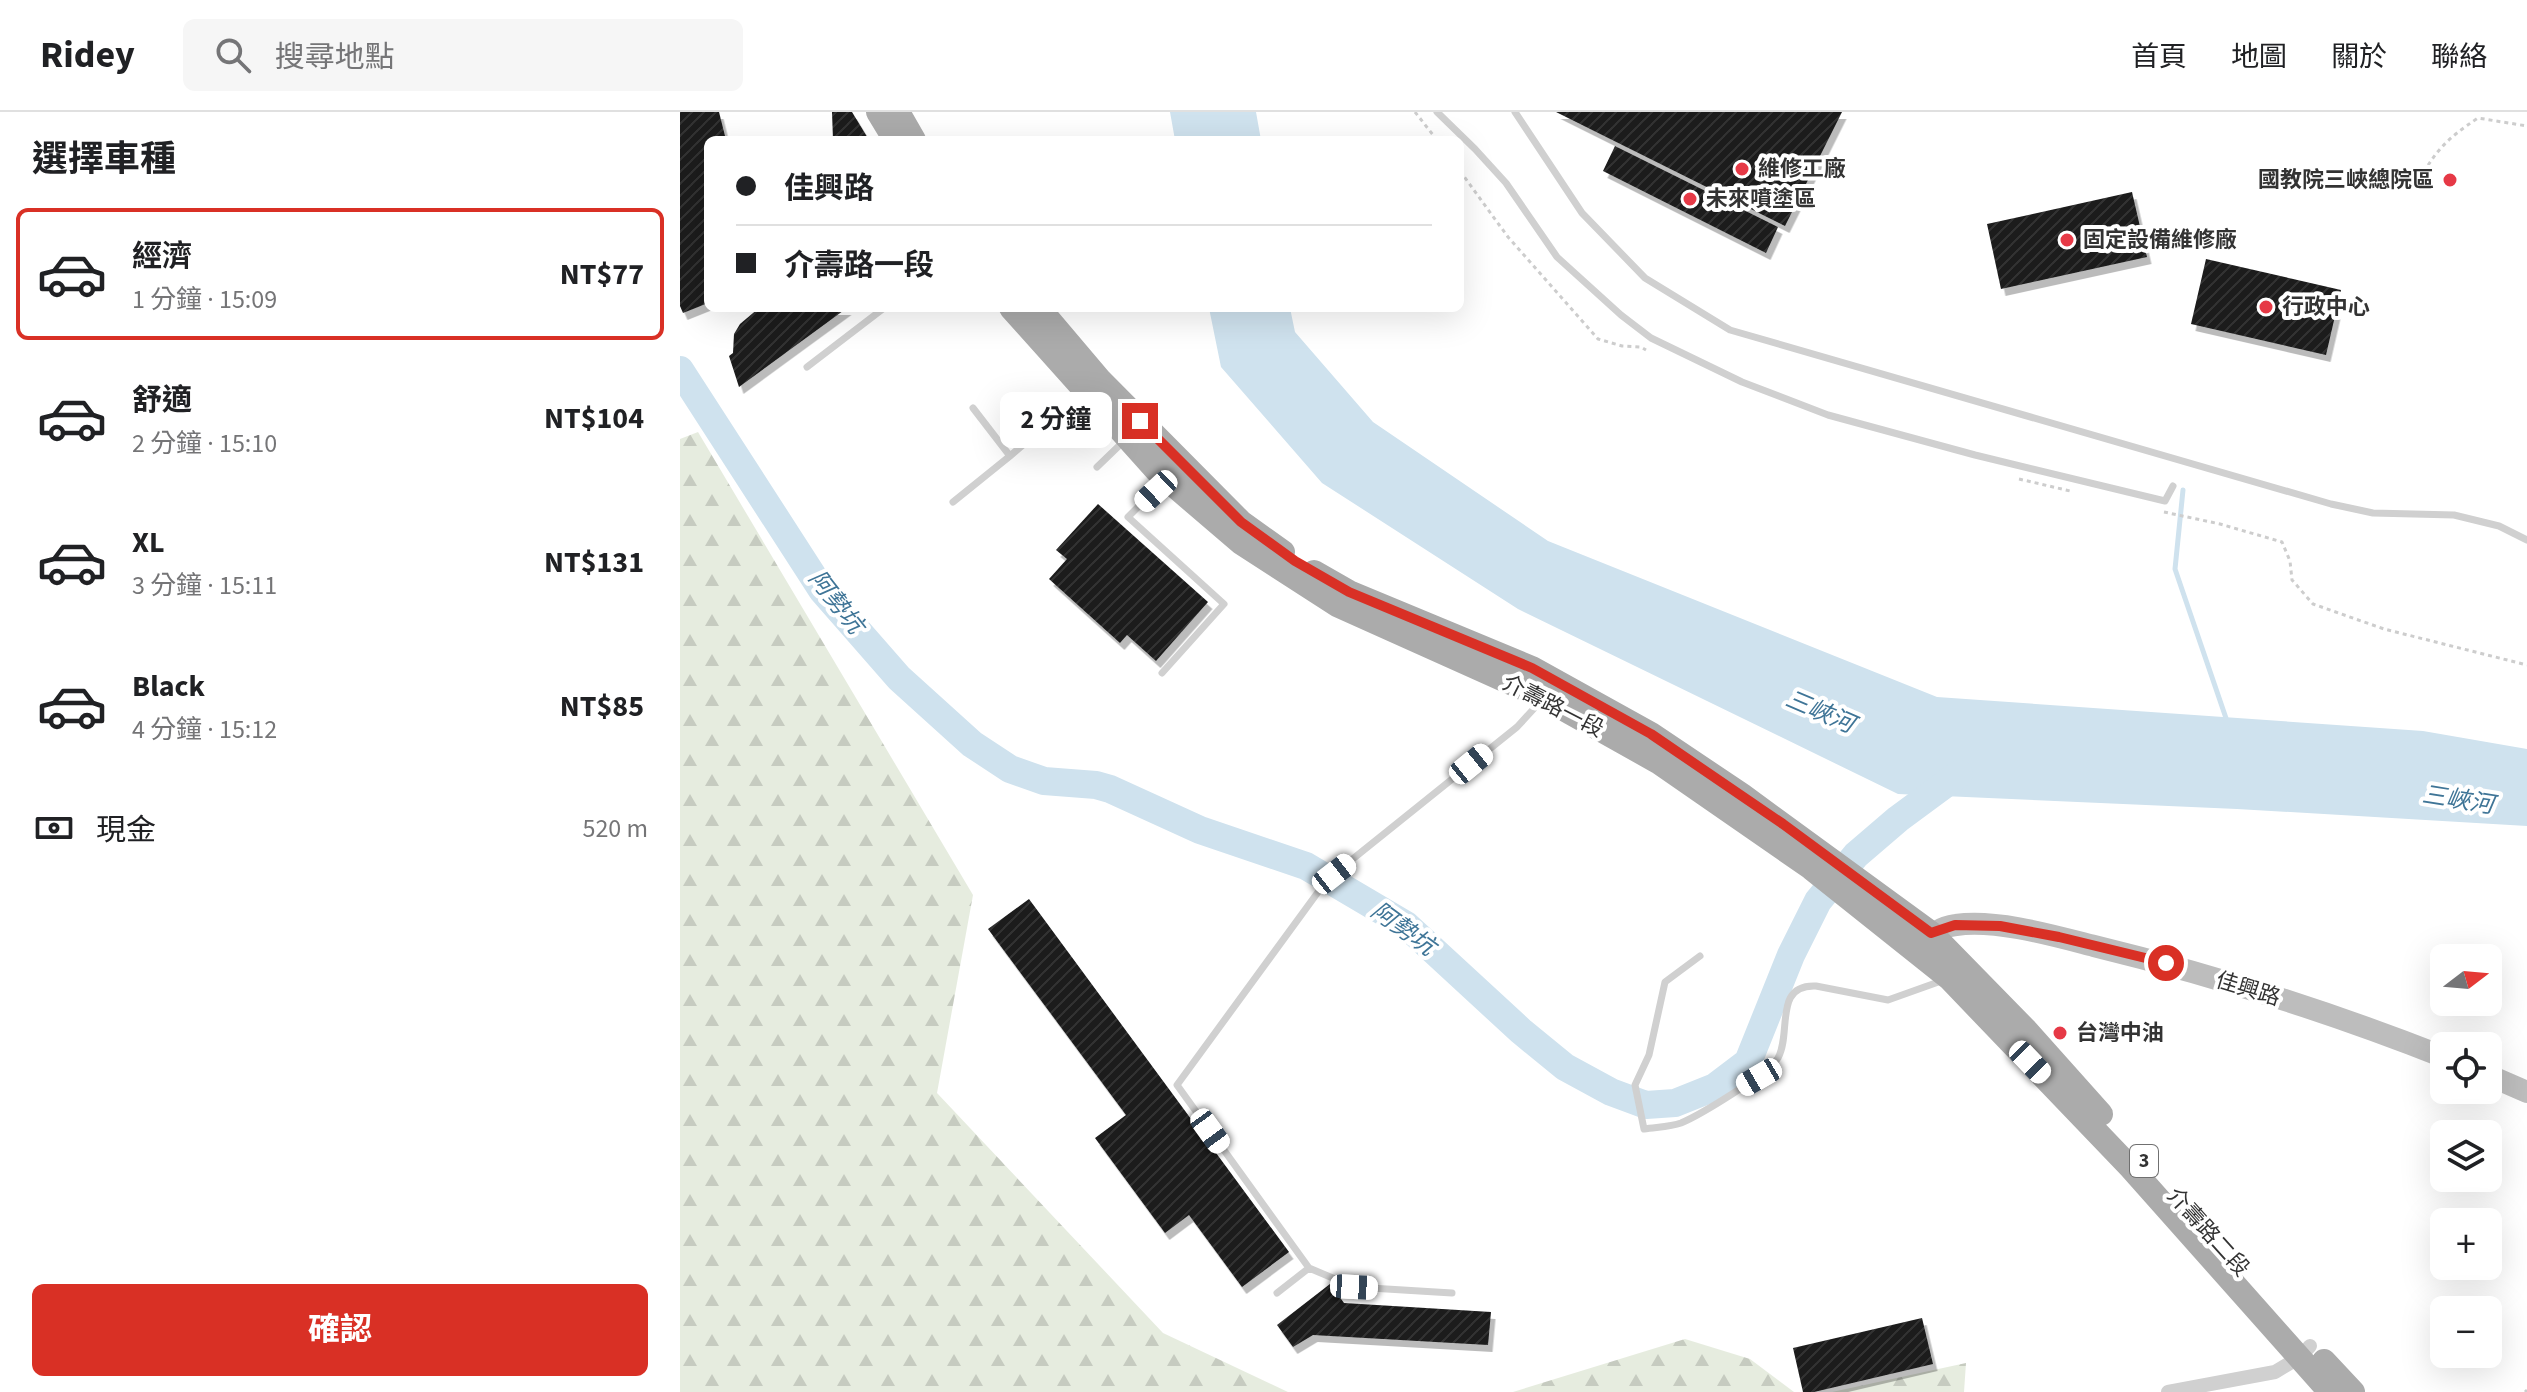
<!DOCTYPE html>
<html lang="zh-TW">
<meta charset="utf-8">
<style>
:root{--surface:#fff;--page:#f6f6f6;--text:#202124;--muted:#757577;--line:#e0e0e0;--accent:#d93025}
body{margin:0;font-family:"Source Sans 3","Noto Sans TC",sans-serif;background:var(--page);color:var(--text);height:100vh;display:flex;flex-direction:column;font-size:30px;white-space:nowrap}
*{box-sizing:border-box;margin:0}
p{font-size:26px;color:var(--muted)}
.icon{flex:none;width:44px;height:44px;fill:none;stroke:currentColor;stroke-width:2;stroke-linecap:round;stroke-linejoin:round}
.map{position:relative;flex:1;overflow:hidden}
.details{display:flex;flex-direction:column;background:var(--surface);width:680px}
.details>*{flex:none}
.hud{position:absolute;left:24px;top:24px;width:760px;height:176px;border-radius:12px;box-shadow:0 8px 32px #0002;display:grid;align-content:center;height:176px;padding:0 32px;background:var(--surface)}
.needle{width:52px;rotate:74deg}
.buttons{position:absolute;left:1750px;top:832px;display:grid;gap:16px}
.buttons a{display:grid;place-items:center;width:72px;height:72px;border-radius:12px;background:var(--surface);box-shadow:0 8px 32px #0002;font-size:40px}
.end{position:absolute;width:36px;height:36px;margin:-18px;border:10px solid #d93025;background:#fff;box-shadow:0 0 0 4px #fff}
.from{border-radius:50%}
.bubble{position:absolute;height:56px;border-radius:12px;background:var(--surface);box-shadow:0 8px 32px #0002;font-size:26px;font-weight:700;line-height:56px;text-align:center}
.car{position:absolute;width:24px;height:48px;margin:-24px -12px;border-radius:10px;box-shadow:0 0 6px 2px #0007;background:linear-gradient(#fff 24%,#345 0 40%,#fff 0 76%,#345 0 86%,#fff 0)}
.hud b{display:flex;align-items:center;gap:28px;height:76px;font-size:30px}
.hud b+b{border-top:2px solid var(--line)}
.hud i{width:20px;height:20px;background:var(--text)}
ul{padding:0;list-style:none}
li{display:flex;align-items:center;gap:24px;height:132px;margin:0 16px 12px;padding:0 16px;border:4px solid transparent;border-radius:12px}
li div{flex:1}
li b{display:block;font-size:30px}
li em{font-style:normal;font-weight:700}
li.selected{border-color:var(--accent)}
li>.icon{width:72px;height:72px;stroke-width:1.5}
h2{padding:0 32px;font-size:36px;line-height:96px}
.pay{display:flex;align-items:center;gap:20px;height:88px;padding:0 32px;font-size:30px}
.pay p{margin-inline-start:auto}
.cta{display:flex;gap:16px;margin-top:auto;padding:16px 32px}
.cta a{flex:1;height:92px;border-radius:12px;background:var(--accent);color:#fff;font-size:32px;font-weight:700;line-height:92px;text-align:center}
header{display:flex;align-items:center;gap:48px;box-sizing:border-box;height:112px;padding:0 40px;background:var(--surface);border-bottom:2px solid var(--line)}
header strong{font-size:38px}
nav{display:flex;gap:44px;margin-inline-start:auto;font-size:28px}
.search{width:560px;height:72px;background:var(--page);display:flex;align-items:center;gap:20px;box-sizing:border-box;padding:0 28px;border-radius:12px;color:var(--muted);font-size:30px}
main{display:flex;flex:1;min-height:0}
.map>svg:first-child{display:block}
.forest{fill:url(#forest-firs)}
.water{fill:#cfe2ee}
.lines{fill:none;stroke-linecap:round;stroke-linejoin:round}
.stream{stroke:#cfe2ee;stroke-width:5}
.river{stroke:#cfe2ee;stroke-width:28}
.building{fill:url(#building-hatch);filter:url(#shadow)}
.path{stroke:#cdcdcd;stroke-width:3;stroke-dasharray:4 4;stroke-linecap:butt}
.lane{stroke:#d0d0d0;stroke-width:7}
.street{stroke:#d0d0d0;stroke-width:14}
.secondary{stroke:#bdbdbd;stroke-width:22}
.primary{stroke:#ababab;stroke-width:24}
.route{stroke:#d93025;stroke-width:10}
.poi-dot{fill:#e63946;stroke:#fff;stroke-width:3}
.labels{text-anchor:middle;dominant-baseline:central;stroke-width:8;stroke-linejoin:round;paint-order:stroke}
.shield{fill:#fff;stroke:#707070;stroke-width:2}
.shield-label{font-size:20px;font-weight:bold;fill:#333}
.poi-label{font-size:22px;font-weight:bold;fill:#333;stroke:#fff;text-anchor:start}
.street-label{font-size:22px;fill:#333;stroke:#fff}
.water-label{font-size:24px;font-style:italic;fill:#3f7597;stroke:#fff}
</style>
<header>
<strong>Ridey</strong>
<div class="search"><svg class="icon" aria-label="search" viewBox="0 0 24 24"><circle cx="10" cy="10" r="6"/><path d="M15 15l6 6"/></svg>搜尋地點</div>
<nav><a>首頁</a><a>地圖</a><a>關於</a><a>聯絡</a></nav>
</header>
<main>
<section class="details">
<h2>選擇車種</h2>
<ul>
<li class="selected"><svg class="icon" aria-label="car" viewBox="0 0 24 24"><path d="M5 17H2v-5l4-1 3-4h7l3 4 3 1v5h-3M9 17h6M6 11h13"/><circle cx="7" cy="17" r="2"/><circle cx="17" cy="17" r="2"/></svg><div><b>經濟</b><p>1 分鐘 · 15:09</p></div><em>NT$77</em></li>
<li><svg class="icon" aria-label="car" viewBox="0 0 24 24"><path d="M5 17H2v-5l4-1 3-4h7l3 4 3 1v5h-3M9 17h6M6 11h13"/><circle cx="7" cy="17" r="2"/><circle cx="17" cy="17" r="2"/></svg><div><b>舒適</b><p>2 分鐘 · 15:10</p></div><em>NT$104</em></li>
<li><svg class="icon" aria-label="car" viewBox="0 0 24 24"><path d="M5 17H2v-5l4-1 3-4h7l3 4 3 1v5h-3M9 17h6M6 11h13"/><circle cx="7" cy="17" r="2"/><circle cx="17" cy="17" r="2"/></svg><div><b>XL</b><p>3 分鐘 · 15:11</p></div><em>NT$131</em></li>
<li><svg class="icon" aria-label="car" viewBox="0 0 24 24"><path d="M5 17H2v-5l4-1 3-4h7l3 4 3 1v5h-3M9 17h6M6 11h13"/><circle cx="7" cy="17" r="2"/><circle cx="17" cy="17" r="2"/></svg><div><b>Black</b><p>4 分鐘 · 15:12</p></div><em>NT$85</em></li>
</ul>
<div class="pay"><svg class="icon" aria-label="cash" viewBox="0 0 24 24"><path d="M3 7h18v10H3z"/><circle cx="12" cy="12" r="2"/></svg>現金<p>520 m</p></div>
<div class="cta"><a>確認</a></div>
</section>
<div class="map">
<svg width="1847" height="1280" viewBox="0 0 1847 1280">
<defs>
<pattern id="forest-firs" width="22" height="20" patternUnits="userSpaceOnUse" patternTransform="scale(2)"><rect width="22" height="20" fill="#e6ecdf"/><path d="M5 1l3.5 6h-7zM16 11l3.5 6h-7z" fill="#c6cbc0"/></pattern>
<pattern id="building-hatch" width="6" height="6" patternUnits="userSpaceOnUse" patternTransform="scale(2)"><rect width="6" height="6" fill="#1a1a1a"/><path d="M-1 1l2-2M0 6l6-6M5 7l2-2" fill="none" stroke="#333"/></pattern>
<filter id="shadow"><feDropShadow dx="4.5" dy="7" stdDeviation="0" flood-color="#0004"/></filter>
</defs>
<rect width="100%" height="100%" fill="#fff"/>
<path class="forest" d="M18 320 293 783 257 981 483 1221 608 1280H0V327Z
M1005 1227 1070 1247 1114 1280H833Z
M1286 1251 1284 1280H1152Z"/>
<path class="water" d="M490 0H576L581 28H495Z
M529 196H610L615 220 693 310 868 429 1257 585 1743 619 1847 637V714L1557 697 1218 682 838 497 642 371 541 255Z"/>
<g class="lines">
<path class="stream" d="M1503 378 1495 457 1548 612"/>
<path class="river" d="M0 258 142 478 219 566 292 632 330 657 364 669 416 673 430 677 520 718 626 754 726 813 841 919 885 955 931 980 966 993 995 991 1035 975 1068 950 1111 843 1138 789 1176 743 1218 707 1279 662"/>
</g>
<path class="building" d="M0 0H39L46 28H28V191L3 201 0 194Z
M152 0H172L189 28H153Z
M876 0H1162L1105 114Z
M935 34 1098 115 1086 141 923 59Z
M1452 80 1467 145 1321 177 1307 112Z
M1526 147 1661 178 1646 243 1511 212Z
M79 196H167L59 275 49 244 53 241 54 222 60 212Z
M418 392 528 490 476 549 447 523 440 531 369 467 387 447 376 438Z
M349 787 609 1140 562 1175 509 1103 485 1121 415 1026 446 1003 308 817Z
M650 1172 664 1191 811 1200 808 1233 633 1223 613 1235 597 1213Z
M1242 1206 1253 1252 1134 1280H1123L1113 1236Z"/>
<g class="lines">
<path class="path" d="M735 0 757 28
M780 59 828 125 918 227 942 234 961 235 966 238
M1736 74C1755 39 1765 28 1798 6L1847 14
M1339 367 1390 379
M1484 400 1540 412 1602 430 1610 449 1612 468 1633 492 1704 517 1847 553
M1845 1280 1847 1278"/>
<path class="lane" d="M757 0 795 37 826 71 877 145 941 203 971 226 1062 270 1148 303 1295 343 1485 389 1493 374
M835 0 902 101 965 166 1050 218 1651 392 1693 401 1774 403 1819 414 1847 428
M127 255 204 196
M293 296 330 344 401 283
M417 355 444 329
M482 371 448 405 544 492 482 561
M273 390 330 344
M1020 844 985 870 969 943 955 973 964 1017C976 1015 990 1015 1001 1011 1020 1003 1088 962 1098 946 1112 921 1093 872 1136 874L1208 888 1264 868
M629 1156 674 1175 772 1181
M597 1181 629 1156 497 973 641 776 654 762 837 615 860 590"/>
<path class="street" d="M1488 1280 1595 1260 1620 1245 1630 1234"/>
<path class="secondary" d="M1242 835C1250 822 1260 815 1276 813 1316 807 1375 824 1414 834 1533 863 1650 900 1764 945
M1808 963 1847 980"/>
<path class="primary" d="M198 0 215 28
M218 0 234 28
M331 196 477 359 561 431 657 493 864 586 978 650 1131 756 1269 866 1451 1056 1650 1280
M359 196 420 268 561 410 603 440
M634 460 669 480 852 556 971 622 1062 683 1251 821 1346 918 1421 1002
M1644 1249 1673 1280"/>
</g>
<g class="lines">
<path class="route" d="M460 309 561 410 615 449 669 480 852 556 971 622 1103 712 1251 821 1275 813 1320 814 1379 825 1486 851"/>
</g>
<g class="poi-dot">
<circle cx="1062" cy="57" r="8"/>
<circle cx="1770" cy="68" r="8"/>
<circle cx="1010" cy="87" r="8"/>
<circle cx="1387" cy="128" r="8"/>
<circle cx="1586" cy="195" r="8"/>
<circle cx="1380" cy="921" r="8"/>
</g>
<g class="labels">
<rect class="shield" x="1450" y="1033" width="28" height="32" rx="6"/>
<g class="shield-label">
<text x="1464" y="1049">3</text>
</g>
<g class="poi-label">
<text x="1078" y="57">維修工廠</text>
<text x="1754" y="68" text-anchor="end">國教院三峽總院區</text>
<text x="1026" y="87">未來噴塗區</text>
<text x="1403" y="128">固定設備維修廠</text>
<text x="1602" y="195">行政中心</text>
<text x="1396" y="921">台灣中油</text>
</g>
<g class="street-label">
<text transform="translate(873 594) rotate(27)">介壽路一段</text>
<text transform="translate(1568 877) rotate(17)">佳興路</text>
<text transform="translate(1528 1120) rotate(48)">介壽路二段</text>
</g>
<g class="water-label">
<text transform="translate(156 490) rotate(52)">阿勢坑</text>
<text transform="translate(1140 600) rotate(23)">三峽河</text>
<text transform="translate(1778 688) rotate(9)">三峽河</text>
<text transform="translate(723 817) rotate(36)">阿勢坑</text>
</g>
</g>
</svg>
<div class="buttons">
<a><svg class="needle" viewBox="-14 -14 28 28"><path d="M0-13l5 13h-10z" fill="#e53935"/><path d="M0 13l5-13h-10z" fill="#757577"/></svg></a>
<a><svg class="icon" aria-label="locate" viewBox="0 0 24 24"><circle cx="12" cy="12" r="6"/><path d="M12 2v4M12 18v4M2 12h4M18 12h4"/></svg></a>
<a><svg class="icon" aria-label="layers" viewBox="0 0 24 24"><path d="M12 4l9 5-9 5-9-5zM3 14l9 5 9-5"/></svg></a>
<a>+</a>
<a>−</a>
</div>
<i class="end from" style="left:1486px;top:851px"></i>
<i class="end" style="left:460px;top:309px"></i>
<div class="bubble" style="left:320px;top:280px;width:112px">2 分鐘</div>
<i class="car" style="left:476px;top:379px;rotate:227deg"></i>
<i class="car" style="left:791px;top:652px;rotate:51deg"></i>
<i class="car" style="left:654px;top:762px;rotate:52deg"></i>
<i class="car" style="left:1350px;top:950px;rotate:136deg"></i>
<i class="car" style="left:1079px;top:965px;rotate:240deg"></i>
<i class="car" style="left:530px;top:1019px;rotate:144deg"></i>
<i class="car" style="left:674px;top:1175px;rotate:93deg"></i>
<div class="hud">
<b><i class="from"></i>佳興路</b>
<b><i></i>介壽路一段</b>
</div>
</div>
</main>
